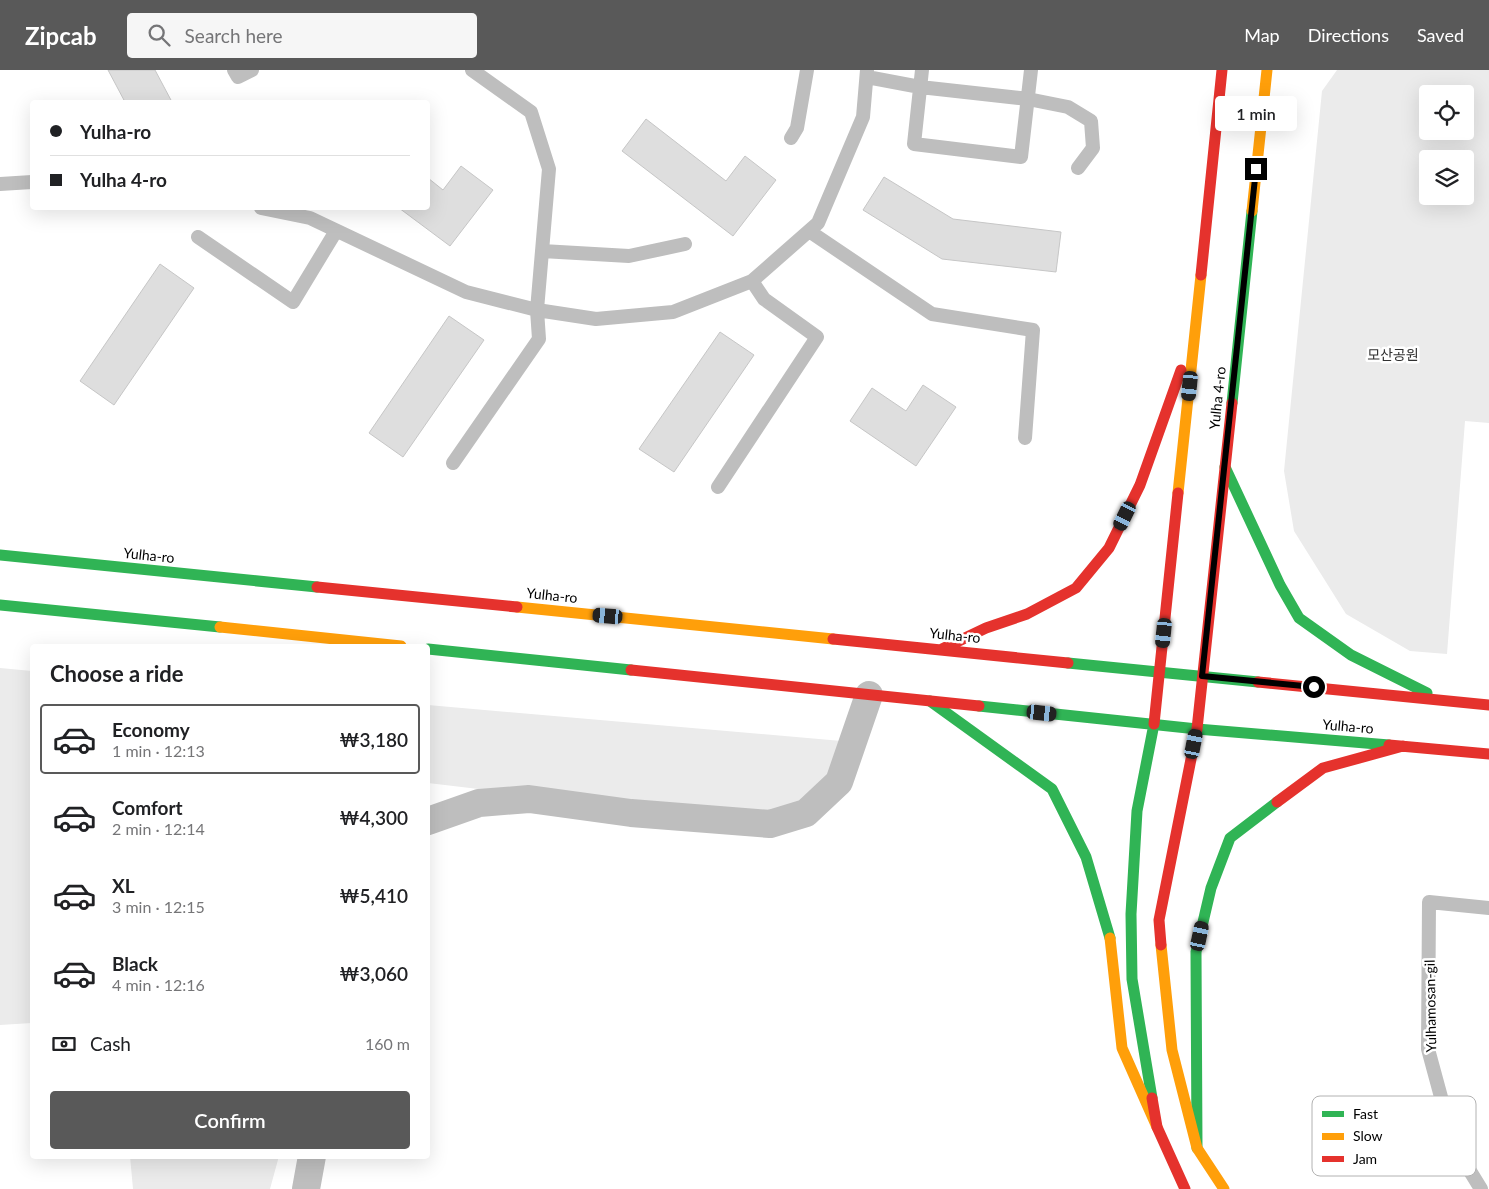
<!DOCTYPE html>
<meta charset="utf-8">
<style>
:root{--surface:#fff;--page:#f6f6f6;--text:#202124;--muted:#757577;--line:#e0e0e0;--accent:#595959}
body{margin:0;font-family:Lato,"Noto Sans KR",sans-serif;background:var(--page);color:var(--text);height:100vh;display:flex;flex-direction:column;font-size:19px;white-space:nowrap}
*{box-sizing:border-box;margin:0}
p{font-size:16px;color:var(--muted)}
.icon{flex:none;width:28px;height:28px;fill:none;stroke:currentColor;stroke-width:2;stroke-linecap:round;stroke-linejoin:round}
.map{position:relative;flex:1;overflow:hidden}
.sheet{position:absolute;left:30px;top:574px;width:400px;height:515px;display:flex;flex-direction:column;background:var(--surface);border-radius:5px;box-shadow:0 5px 20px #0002}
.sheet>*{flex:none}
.banner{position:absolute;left:30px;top:30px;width:400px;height:110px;border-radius:5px;box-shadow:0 5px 20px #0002;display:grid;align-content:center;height:110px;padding:0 20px;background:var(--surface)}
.fabs{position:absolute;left:1419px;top:15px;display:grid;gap:10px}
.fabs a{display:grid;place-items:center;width:55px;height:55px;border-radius:5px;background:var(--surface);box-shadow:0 5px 20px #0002;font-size:25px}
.end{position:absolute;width:22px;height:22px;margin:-11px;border:6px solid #000;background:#fff;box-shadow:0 0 0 2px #fff}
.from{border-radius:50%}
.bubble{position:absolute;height:35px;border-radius:5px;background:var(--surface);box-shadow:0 5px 20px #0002;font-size:16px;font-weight:600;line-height:35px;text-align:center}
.car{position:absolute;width:15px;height:30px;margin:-15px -8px;border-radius:6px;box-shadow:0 0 4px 1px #0007;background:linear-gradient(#222 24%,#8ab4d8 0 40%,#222 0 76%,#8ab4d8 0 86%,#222 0)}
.banner b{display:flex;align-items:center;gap:18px;height:48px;font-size:19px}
.banner b+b{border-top:1px solid var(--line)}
.banner i{width:12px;height:12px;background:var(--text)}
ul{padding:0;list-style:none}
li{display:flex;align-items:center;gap:15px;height:70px;margin:0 10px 8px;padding:0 10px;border:2px solid transparent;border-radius:5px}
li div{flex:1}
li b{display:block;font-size:19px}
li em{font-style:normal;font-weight:600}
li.selected{border-color:var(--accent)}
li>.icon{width:45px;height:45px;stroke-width:1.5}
h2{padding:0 20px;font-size:22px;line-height:60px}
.pay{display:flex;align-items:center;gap:12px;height:55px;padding:0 20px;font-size:19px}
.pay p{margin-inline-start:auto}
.button{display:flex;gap:10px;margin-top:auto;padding:10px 20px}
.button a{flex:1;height:58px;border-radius:5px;background:var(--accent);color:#fff;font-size:20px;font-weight:600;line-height:58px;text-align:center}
header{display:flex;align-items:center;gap:30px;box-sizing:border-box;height:70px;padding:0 25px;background:var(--accent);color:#fff}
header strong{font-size:24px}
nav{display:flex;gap:28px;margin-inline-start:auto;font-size:18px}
.search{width:350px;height:45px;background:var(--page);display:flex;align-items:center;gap:12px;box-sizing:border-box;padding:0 18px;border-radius:5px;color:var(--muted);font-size:19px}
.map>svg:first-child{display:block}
.green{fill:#ebebeb;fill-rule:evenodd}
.building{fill:#dedede;stroke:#c6c6c6}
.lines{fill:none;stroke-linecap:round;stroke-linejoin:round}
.lane{stroke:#bebebe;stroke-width:14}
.street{stroke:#bebebe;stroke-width:28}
.fast{stroke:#30b455;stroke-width:11}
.slow{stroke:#ff9f0a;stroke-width:11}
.jam{stroke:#e5322d;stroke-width:11}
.route{stroke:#000;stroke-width:6}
.labels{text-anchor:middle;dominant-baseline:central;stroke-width:5;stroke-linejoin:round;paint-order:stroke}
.park-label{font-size:14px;fill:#313131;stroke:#fff}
.street-label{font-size:14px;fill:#000;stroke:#fff}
.key{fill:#fff;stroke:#b2b2b2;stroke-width:1}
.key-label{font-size:14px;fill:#000}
</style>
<header>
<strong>Zipcab</strong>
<div class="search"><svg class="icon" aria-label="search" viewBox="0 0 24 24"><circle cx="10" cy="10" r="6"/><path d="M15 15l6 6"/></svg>Search here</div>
<nav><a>Map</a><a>Directions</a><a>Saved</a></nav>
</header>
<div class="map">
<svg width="1489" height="1119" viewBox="0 0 1489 1119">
<rect width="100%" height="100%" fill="#fff"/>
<path class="green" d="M1337 0H1489V353L1465 351 1447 584 1410 581 1346 544 1294 461 1284 401 1322 21ZM1428 24H1465V61H1428ZM1428 89H1465V126H1428Z
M0 598 32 601V953L0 955Z
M428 635 853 672 839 712 770 754 428 713Z
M130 1086H279L270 1119H133Z"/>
<path class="building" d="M108 0H155L172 32H125Z
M646 49 726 111 745 86 776 110 733 166 622 81Z
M461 96 493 120 450 176 399 138H428V108L443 120Z
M884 107 953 149 1061 162 1056 202 942 189 863 140Z
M160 194 194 218 114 335 80 311Z
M449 246 484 270 403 387 369 363Z
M720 262 754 285 674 402 639 379Z
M923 315 956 337 916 396 850 351 872 318 906 341Z"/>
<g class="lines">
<path class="lane" d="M234 0 238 7 252 0
M922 0 914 74 1021 87 1031 0
M867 7 920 17 1028 29 1068 37 1091 51 1093 78 1078 98
M791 68 797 58 807 0
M0 114 32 112
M261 138 310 148 466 222 537 240 596 249 673 242 752 211 818 153 863 47 867 0
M809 161 932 244 1033 260 1025 368
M198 167 293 232 336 161
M542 181 629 186 685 174
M453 393 539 269 537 240 549 99 531 42 472 0
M718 417 817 267 764 229 752 211
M1481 1119 1454 1075 1428 979 1429 832 1489 838"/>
<path class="street" d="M428 751 479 733 529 729 631 743 770 754 806 743 839 712 869 625
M306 1119 312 1086"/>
<path class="fast" d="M1232 333 1252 141
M1225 397 1280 515 1299 548 1351 585 1427 623
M0 485 317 517
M0 535 220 557
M428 579 631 600
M1068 593 1258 612
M930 631 1052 719 1086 787 1110 868
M979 636 1197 659 1389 675
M1152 1028 1132 909 1131 844 1137 741 1154 654
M1197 1078 1196 882 1211 818 1230 768 1277 732"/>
<path class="slow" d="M1252 141 1267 0
M1178 423 1201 205
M517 537 833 569
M220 557 401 576
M1110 868 1122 978 1157 1057
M1161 875 1172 980 1197 1078 1224 1119"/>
<path class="jam" d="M1201 205 1222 0
M317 517 517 537
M833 569 1068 593
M942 579 986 558 1027 544 1076 518 1109 478 1140 415 1181 300
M631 600 979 636
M1258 612 1489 635
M1154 654 1178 423
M1197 659 1232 333
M1389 675 1489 684
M1277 732 1323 698 1403 676
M1161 875 1159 850 1197 659
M1152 1028 1157 1057 1185 1119"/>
</g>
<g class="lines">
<path class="route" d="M1256 99 1202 606 1314 617"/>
</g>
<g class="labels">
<g class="park-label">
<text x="1393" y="284">모산공원</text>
</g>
<g class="street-label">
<text transform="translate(1217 328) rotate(-84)">Yulha 4-ro</text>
<text transform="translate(149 485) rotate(6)">Yulha-ro</text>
<text transform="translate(552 525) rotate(6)">Yulha-ro</text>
<text transform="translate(955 565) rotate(6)">Yulha-ro</text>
<text transform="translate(1348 656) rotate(5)">Yulha-ro</text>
<text transform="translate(1430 936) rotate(-91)">Yulhamosan-gil</text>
</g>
</g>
<rect x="1312" y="1026" width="164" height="80" rx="8" class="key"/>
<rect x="1322" y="1041" width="22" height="6" fill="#30b455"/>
<rect x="1322" y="1063" width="22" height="7" fill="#ff9f0a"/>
<rect x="1322" y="1086" width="22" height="6" fill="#e5322d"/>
<g class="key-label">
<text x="1353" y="1049">Fast</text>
<text x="1353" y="1071">Slow</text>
<text x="1353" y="1094">Jam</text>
</g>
</svg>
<div class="fabs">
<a><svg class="icon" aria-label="locate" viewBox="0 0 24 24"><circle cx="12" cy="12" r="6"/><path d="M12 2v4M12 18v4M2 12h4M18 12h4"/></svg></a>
<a><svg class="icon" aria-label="layers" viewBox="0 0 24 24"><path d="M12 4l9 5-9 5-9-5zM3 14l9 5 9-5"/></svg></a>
</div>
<i class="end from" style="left:1314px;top:617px"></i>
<i class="end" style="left:1256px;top:99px"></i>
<div class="bubble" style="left:1215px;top:26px;width:82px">1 min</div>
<i class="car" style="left:1190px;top:316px;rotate:186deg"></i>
<i class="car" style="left:1125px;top:446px;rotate:206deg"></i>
<i class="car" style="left:608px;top:546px;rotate:275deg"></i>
<i class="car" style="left:1164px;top:563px;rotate:186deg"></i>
<i class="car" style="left:1042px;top:643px;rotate:96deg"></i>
<i class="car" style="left:1194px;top:674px;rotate:11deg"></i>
<i class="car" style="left:1200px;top:866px;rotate:12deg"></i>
<div class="banner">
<b><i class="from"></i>Yulha-ro</b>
<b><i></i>Yulha 4-ro</b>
</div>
<section class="sheet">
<h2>Choose a ride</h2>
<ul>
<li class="selected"><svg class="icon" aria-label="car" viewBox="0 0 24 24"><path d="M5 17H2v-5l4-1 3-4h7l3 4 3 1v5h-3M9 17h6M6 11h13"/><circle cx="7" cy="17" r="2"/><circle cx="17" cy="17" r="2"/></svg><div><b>Economy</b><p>1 min · 12:13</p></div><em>₩3,180</em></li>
<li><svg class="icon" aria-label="car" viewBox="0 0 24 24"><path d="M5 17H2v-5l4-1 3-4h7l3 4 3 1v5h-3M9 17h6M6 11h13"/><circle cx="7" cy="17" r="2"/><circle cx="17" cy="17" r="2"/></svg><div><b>Comfort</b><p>2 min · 12:14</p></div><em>₩4,300</em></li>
<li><svg class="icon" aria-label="car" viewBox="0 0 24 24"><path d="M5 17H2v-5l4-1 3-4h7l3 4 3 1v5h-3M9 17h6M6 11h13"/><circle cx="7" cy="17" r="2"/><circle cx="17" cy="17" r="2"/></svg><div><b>XL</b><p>3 min · 12:15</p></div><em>₩5,410</em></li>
<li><svg class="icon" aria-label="car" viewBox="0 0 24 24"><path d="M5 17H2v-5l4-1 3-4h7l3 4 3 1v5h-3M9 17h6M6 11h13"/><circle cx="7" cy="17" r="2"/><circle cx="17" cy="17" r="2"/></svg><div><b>Black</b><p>4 min · 12:16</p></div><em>₩3,060</em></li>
</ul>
<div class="pay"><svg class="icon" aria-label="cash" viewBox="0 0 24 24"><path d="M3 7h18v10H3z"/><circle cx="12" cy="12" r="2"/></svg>Cash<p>160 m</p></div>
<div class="button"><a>Confirm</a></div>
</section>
</div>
